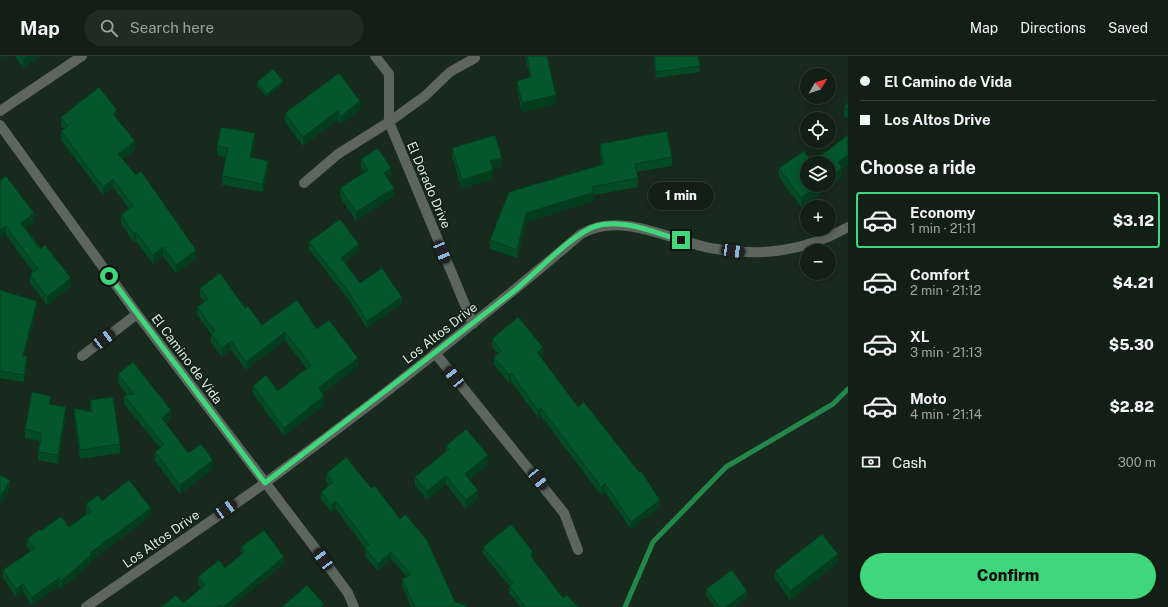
<!DOCTYPE html>
<meta charset="utf-8">
<style>
:root{--surface:#121f16;--page:#1f2c23;--text:#f1f3f6;--muted:#9ca2a1;--line:#313d35;--accent:#40d77c}
body{margin:0;font-family:"Public Sans",sans-serif;background:var(--page);color:var(--text);height:100vh;display:flex;flex-direction:column;font-size:15px;white-space:nowrap}
*{box-sizing:border-box;margin:0}
p{font-size:13px;color:var(--muted)}
.icon{flex:none;width:22px;height:22px;fill:none;stroke:currentColor;stroke-width:2;stroke-linecap:round;stroke-linejoin:round}
.map{position:relative;flex:1;overflow:hidden}
.panel{display:flex;flex-direction:column;background:var(--surface);width:320px}
.panel>*{flex:none}
.top-card{display:grid;align-content:center;height:88px;padding:0 12px;background:var(--surface)}
.needle{width:26px;rotate:51deg}
.buttons{position:absolute;left:800px;top:12px;display:grid;gap:8px}
.buttons a{display:grid;place-items:center;width:36px;height:36px;border-radius:50%;background:var(--surface);box-shadow:0 2px 10px #0003,0 0 0 1px var(--line);font-size:20px}
.end{position:absolute;width:18px;height:18px;margin:-9px;border:5px solid #40d77c;background:#111;box-shadow:0 0 0 2px #111}
.from{border-radius:50%}
.bubble{position:absolute;height:28px;border-radius:14px;background:var(--surface);box-shadow:0 2px 10px #0003,0 0 0 1px var(--line);font-size:13px;font-weight:800;line-height:28px;text-align:center}
.car{position:absolute;width:12px;height:24px;margin:-12px -6px;border-radius:5px;box-shadow:0 0 3px 1px #0007;background:linear-gradient(#222 24%,#8ab4d8 0 40%,#222 0 76%,#8ab4d8 0 86%,#222 0)}
.top-card b{display:flex;align-items:center;gap:14px;height:38px;font-size:15px}
.top-card b+b{border-top:1px solid var(--line)}
.top-card i{width:10px;height:10px;background:var(--text)}
ul{padding:0;list-style:none}
li{display:flex;align-items:center;gap:12px;height:56px;margin:0 8px 6px;padding:0 4px;border:2px solid transparent;border-radius:4px}
li div{flex:1}
li b{display:block;font-size:15px}
li em{font-style:normal;font-weight:800}
li.on{border-color:var(--accent)}
li>.icon{width:36px;height:36px;stroke-width:1.5}
h2{padding:0 12px;font-size:18px;line-height:48px}
.pay{display:flex;align-items:center;gap:10px;height:44px;padding:0 12px;font-size:15px}
.pay p{margin-inline-start:auto}
.button{display:flex;gap:8px;margin-top:auto;padding:8px 12px}
.button a{flex:1;height:46px;border-radius:24px;background:var(--accent);color:#111;font-size:16px;font-weight:800;line-height:46px;text-align:center}
header{display:flex;align-items:center;gap:24px;box-sizing:border-box;height:56px;padding:0 20px;background:var(--surface);border-bottom:1px solid var(--line)}
header strong{font-size:19px}
nav{display:flex;gap:22px;margin-inline-start:auto;font-size:14px}
.search{width:280px;height:36px;background:var(--page);display:flex;align-items:center;gap:10px;box-sizing:border-box;padding:0 14px;border-radius:22px;color:var(--muted);font-size:15px}
main{display:flex;flex:1;min-height:0}
.map>svg:first-child{display:block}
.lines{fill:none;stroke-linecap:round;stroke-linejoin:round}
.stream{stroke:#23864b;stroke-width:5}
.minor{stroke:#5d655e;stroke-width:10}
.wall{fill:#034b25}
.shaded-wall{fill:#033d1e}
.building{fill:#04572b;stroke:#033d1e}
.route{stroke:#40d77c;stroke-width:5}
.labels{text-anchor:middle;dominant-baseline:central;stroke-width:3;stroke-linejoin:round;paint-order:stroke}
.street-label{font-size:13px;fill:#dfeae2;stroke:#0f1f14}
</style>
<header>
<strong>Map</strong>
<div class="search"><svg class="icon" aria-label="search" viewBox="0 0 24 24"><circle cx="10" cy="10" r="6"/><path d="M15 15l6 6"/></svg>Search here</div>
<nav><a>Map</a><a>Directions</a><a>Saved</a></nav>
</header>
<main>
<div class="map">
<svg width="848" height="551" viewBox="0 0 848 551">
<rect width="100%" height="100%" fill="#18291d"/>
<g class="lines">
<path class="stream" d="M625 551 653 486 726 411 833 348 848 333"/>
<path class="minor" d="M375 0 389 18V66L473 268
M0 55 82 0
M0 69 137 258 315 492 348 537 354 551
M304 127 338 98 389 66 425 40 450 16 475 2
M435 297 564 457 578 494
M82 300 137 258
M86 551C145 510 206 469 265 427 373 348 479 265 581 178 622 155 669 184 710 192 760 201 804 196 848 171"/>
</g>
<path class="wall" d="M15 0H40L23 12Z
M525 0H547L556 48 522 56 517 33V25L530 22Z
M653 0H698L700 16 656 22Z
M257 26 283 28 267 41 257 30Z
M848 46V62L844 60V51Z
M360 54 341 68 338 64 303 90 285 66V57Z
M61 61 117 63 135 94 123 103 196 203 176 218 163 200 153 208 136 185 134 187 121 168V159L129 153 113 131 103 139 61 84V75L64 73 61 70Z
M848 79V108L842 112V121L801 151 779 121V112L812 106Z
M255 86 252 102 268 113 263 136 222 129V120L226 101 217 99V90Z
M600 88 672 101V110L637 116 638 122V131L594 139V145L526 166 517 202 490 193V184L602 109 600 96Z
M452 92 502 110 493 113V123L462 133 452 101Z
M361 103 391 121 388 123 394 140 356 165 340 141V132L364 117 361 112Z
M0 124 34 166 25 172 71 231 47 249 30 227V218L33 216 6 179Z
M309 186 359 195 345 206 360 227 402 248 367 272 348 243 309 193Z
M200 232 245 252 262 269 317 273 358 310 322 338 324 349 284 380 253 338V330L278 335 306 312 285 284 246 314 231 294 222 301 211 287V278L197 259V251L204 246 200 240Z
M0 234 37 252 24 300 27 308 24 326 0 322Z
M492 283 543 299 541 301 578 351 660 451 631 473 605 436 601 439 541 360 538 362 511 325 509 327 494 309V301L498 298 492 291Z
M118 318 171 363 166 367 188 397 213 413 180 438 155 405V396L160 392 124 348V339H127L118 327Z
M90 344 120 388V397L80 403 74 361V352L90 355Z
M51 348 66 360 58 408 38 404V396L40 385 25 382V373Z
M446 390 488 408 469 423 478 443 466 453 446 428 427 444 415 429V421L446 395Z
M326 418 455 546 466 551H411L402 530V523L406 520 391 503 378 515 365 500V492L336 453 331 456 321 443V436L329 429 326 425Z
M102 445 151 460 91 505V507L61 533 59 530 32 549 23 536 16 541 3 522V514L30 495 27 491V483L41 475 69 471 87 458 86 456V448Z
M241 491 284 508 231 551H161L183 547 202 532 198 528V521L225 512 241 499Z
M483 491 533 503 563 542 578 551H521L509 537V530L483 498Z
M838 506 790 544 775 523V515Z
M706 533 747 541 734 551H715L706 539Z"/>
<path class="shaded-wall" d="M2 0H7L2 3Z
M28 0H40L23 12V3Z
M283 25V28L267 41V38Z
M556 39V48L522 56V47Z
M360 45V54L341 68V60Z
M117 54V63L113 58Z
M338 55V64L303 90V81Z
M255 77V86L250 110V101Z
M135 85V94L118 106V98Z
M848 99V108L838 115V106Z
M502 102V110L490 114V105Z
M268 105V113L263 136V128Z
M391 112V121L384 125V117Z
M842 112V121L801 151V142L819 129H829V122Z
M493 114V123L462 133V124Z
M113 123V131L103 139V131Z
M394 132V140L356 165V156Z
M594 136V145L526 166 517 202V194L526 157Z
M34 157V166L21 176V167Z
M6 170V179L0 183V174Z
M136 176V185L134 187V178Z
M359 188V195L341 209V202Z
M163 191V200L153 208V199Z
M196 194V203L176 218V209Z
M71 222V231L47 249V241Z
M402 241V248L367 272V265Z
M37 245V252L23 307V300Z
M285 276V284L246 314V306Z
M231 285V294L222 301V292Z
M543 291V299L537 304V296Z
M27 300V308L24 326V319Z
M358 302V310L318 341V332Z
M511 317V325L509 327V319Z
M324 340V349L284 380V372Z
M66 351V360L58 408V399Z
M541 352V360L538 362V354Z
M171 354V363L162 371V362Z
M488 399V408L465 427V418Z
M213 404V413L180 438V429Z
M446 420V428L427 444V435Z
M10 424V432L0 450V442Z
M605 428V436L601 439V431Z
M478 434V443L466 453V444Z
M660 444V451L631 473V466Z
M336 445V453L331 456V449Z
M151 452V460L91 505V507L61 533V525L90 497Z
M391 496V503L378 515V508Z
M533 496V503L530 499Z
M838 498V506L790 544V535Z
M284 501V508L231 551H223Z
M59 522V530L32 549V541Z
M23 528V536L16 541V533Z
M747 535V541L734 551H726Z"/>
<path class="building" d="M21 0H28L23 3Z
M527 0H547L556 39 522 47 517 25 531 21Z
M654 0H698L700 10 656 16Z
M273 13 283 25 267 38 257 26Z
M339 17 360 45 341 60 338 55 303 81 285 57Z
M99 31 117 54 113 58 135 85 118 98 136 119 141 115 196 194 176 209 163 191 153 199 136 176 134 178 121 159 133 150 113 123 103 131 61 75 68 70 61 61Z
M848 46V54L844 51Z
M221 71 255 77 250 101 268 105 263 128 222 120 228 92 217 90Z
M667 75 672 101 635 108 638 122 592 131 594 136 526 157 517 194 490 184 509 136 604 108 600 88Z
M495 79 502 102 490 105 493 114 462 124 452 92Z
M848 79V99L838 106 842 112 829 122V107H807V129H819L801 142 779 112 804 95 812 106Z
M378 92 391 112 384 117 394 132 356 156 340 132 368 114 361 103Z
M6 120 34 157 21 167 40 193 45 189 71 222 47 241 30 218 38 213 6 170 0 174V124Z
M340 163 359 188 341 202 360 227 382 212 402 241 367 265 348 235 309 186Z
M220 217 245 252 248 250 262 269 297 244 317 273 329 264 358 302 318 332 324 340 284 372 253 330 266 319 278 335 311 309 285 276 246 306 231 285 222 292 211 278 215 275 197 251 208 243 200 232Z
M0 234 37 245 23 300H27L24 319 0 315Z
M518 261 543 291 537 296 578 351 584 346 639 416 641 415 660 444 631 466 605 428 601 431 541 352 538 354 511 317 509 319 494 301 501 295 492 283Z
M133 306 171 354 162 362 188 397 201 388 213 404 180 429 155 396 164 389 124 339 134 338 118 318Z
M32 336 51 340 49 348 66 351 58 399 38 396 42 377 25 373Z
M113 341 120 388 80 394 74 352 92 356 90 344Z
M466 373 488 399 465 418 478 434 466 444 446 420 427 435 415 421 449 393 446 390Z
M346 401 371 432 375 430 400 463 405 458 427 484 455 546 466 549V551H415L402 523 411 518 391 496 378 508 365 492 369 489 336 445 331 449 321 436 333 426 326 418Z
M0 419 10 424 0 442Z
M129 424 151 452 90 497 91 499 61 525 59 522 32 541 23 528 16 533 3 514 35 492 27 483 40 473 41 475 61 460 69 471 91 455 86 448 98 439 102 445Z
M511 468 533 496 530 499 563 542 567 539 578 551H526L509 530 513 527 483 491Z
M264 474 284 501 223 551 220 548 216 551H161L176 539 183 547 205 529 198 521 219 504 225 512 244 496 241 491Z
M822 478 838 498 790 535 775 515Z
M732 514 747 535 726 551H719L706 533Z
M307 529 324 548 321 551H282Z"/>
<g class="lines">
<path class="route" d="M109 220 265 427C348 364 431 300 514 235 534 219 573 177 596 170 623 162 655 177 681 184"/>
</g>
<g class="labels">
<g class="street-label">
<text transform="translate(429 129) rotate(67)">El Dorado Drive</text>
<text transform="translate(440 277) rotate(-38)">Los Altos Drive</text>
<text transform="translate(187 303) rotate(53)">El Camino de Vida</text>
<text transform="translate(161 483) rotate(-35)">Los Altos Drive</text>
</g>
</g>
</svg>
<div class="buttons">
<a><svg class="needle" viewBox="-14 -14 28 28"><path d="M0-13l5 13h-10z" fill="#e53935"/><path d="M0 13l5-13h-10z" fill="#9ca2a1"/></svg></a>
<a><svg class="icon" aria-label="locate" viewBox="0 0 24 24"><circle cx="12" cy="12" r="6"/><path d="M12 2v4M12 18v4M2 12h4M18 12h4"/></svg></a>
<a><svg class="icon" aria-label="layers" viewBox="0 0 24 24"><path d="M12 4l9 5-9 5-9-5zM3 14l9 5 9-5"/></svg></a>
<a>+</a>
<a>−</a>
</div>
<i class="end from" style="left:109px;top:220px"></i>
<i class="end" style="left:681px;top:184px"></i>
<div class="bubble" style="left:648px;top:126px;width:66px">1 min</div>
<i class="car" style="left:733px;top:195px;rotate:98deg"></i>
<i class="car" style="left:442px;top:196px;rotate:157deg"></i>
<i class="car" style="left:104px;top:283px;rotate:53deg"></i>
<i class="car" style="left:454px;top:321px;rotate:322deg"></i>
<i class="car" style="left:538px;top:423px;rotate:141deg"></i>
<i class="car" style="left:226px;top:453px;rotate:55deg"></i>
<i class="car" style="left:323px;top:503px;rotate:324deg"></i>
</div>
<section class="panel">
<div class="top-card">
<b><i class="from"></i>El Camino de Vida</b>
<b><i></i>Los Altos Drive</b>
</div>
<h2>Choose a ride</h2>
<ul>
<li class="on"><svg class="icon" aria-label="car" viewBox="0 0 24 24"><path d="M5 17H2v-5l4-1 3-4h7l3 4 3 1v5h-3M9 17h6M6 11h13"/><circle cx="7" cy="17" r="2"/><circle cx="17" cy="17" r="2"/></svg><div><b>Economy</b><p>1 min · 21:11</p></div><em>$3.12</em></li>
<li><svg class="icon" aria-label="car" viewBox="0 0 24 24"><path d="M5 17H2v-5l4-1 3-4h7l3 4 3 1v5h-3M9 17h6M6 11h13"/><circle cx="7" cy="17" r="2"/><circle cx="17" cy="17" r="2"/></svg><div><b>Comfort</b><p>2 min · 21:12</p></div><em>$4.21</em></li>
<li><svg class="icon" aria-label="car" viewBox="0 0 24 24"><path d="M5 17H2v-5l4-1 3-4h7l3 4 3 1v5h-3M9 17h6M6 11h13"/><circle cx="7" cy="17" r="2"/><circle cx="17" cy="17" r="2"/></svg><div><b>XL</b><p>3 min · 21:13</p></div><em>$5.30</em></li>
<li><svg class="icon" aria-label="car" viewBox="0 0 24 24"><path d="M5 17H2v-5l4-1 3-4h7l3 4 3 1v5h-3M9 17h6M6 11h13"/><circle cx="7" cy="17" r="2"/><circle cx="17" cy="17" r="2"/></svg><div><b>Moto</b><p>4 min · 21:14</p></div><em>$2.82</em></li>
</ul>
<div class="pay"><svg class="icon" aria-label="cash" viewBox="0 0 24 24"><path d="M3 7h18v10H3z"/><circle cx="12" cy="12" r="2"/></svg>Cash<p>300 m</p></div>
<div class="button"><a>Confirm</a></div>
</section>
</main>
